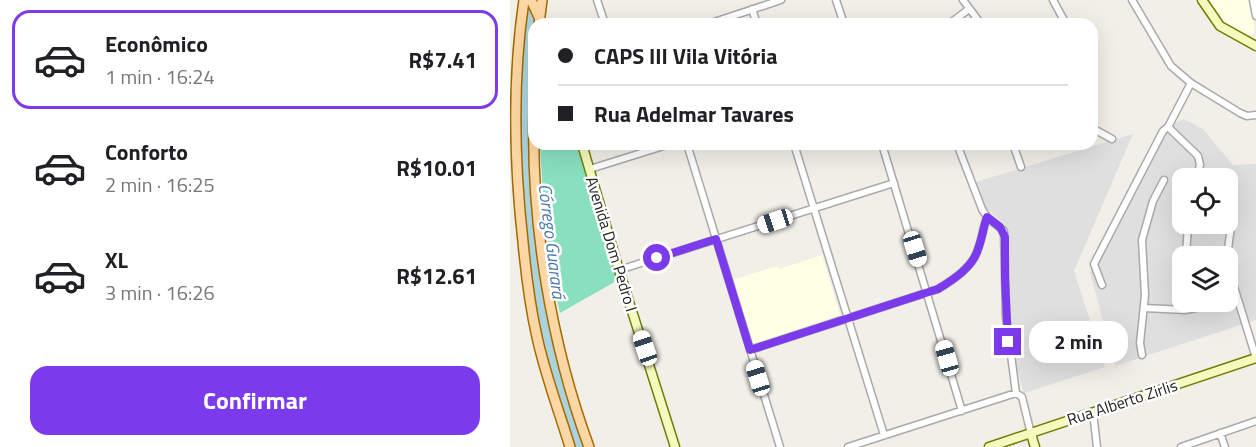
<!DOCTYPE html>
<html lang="pt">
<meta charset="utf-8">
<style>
:root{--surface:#fff;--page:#f2f2f2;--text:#202124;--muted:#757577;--line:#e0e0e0;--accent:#7c3aed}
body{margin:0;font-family:"Titillium Web",sans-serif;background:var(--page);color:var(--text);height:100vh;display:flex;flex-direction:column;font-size:22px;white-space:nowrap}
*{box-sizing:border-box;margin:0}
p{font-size:20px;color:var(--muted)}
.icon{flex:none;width:33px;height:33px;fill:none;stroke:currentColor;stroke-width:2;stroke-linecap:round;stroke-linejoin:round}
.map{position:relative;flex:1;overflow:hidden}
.sheet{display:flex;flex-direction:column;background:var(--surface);width:510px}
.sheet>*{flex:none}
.hud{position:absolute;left:18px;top:18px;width:570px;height:132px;border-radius:18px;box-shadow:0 6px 24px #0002;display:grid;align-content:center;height:132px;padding:0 30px;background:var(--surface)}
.buttons{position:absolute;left:662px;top:168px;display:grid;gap:12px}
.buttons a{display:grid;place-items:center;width:66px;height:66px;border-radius:12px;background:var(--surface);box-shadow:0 6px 24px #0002;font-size:30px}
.end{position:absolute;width:27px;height:27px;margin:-14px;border:8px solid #7c3aed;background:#fff;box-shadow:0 0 0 3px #fff}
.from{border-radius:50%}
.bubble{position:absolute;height:42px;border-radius:18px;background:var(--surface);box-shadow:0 6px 24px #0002;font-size:20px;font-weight:700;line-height:42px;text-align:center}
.car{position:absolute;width:18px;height:36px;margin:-18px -9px;border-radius:8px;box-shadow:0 0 4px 2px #0007;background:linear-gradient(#fff 24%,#345 0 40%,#fff 0 76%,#345 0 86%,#fff 0)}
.hud b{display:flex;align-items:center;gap:21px;height:57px;font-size:22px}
.hud b+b{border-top:2px solid var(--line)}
.hud i{width:15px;height:15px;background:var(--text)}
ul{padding:10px 0 0;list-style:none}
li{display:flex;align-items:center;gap:18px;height:99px;margin:0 12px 9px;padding:0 18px;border:3px solid transparent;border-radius:18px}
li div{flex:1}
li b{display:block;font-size:22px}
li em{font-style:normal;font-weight:700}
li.current{border-color:var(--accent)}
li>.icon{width:54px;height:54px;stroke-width:1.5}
.button{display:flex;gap:12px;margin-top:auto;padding:12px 30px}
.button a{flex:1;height:69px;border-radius:18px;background:var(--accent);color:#fff;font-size:24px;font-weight:700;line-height:69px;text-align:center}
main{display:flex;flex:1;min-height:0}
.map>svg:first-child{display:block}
.residential{fill:#e0dfdf;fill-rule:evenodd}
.education{fill:#ffffe5}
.pitch{fill:#88e0be}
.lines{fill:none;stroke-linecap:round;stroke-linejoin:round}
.river{stroke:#aad3df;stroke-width:12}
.street-casing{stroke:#a9a9a9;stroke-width:9}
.secondary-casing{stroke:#707d05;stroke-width:11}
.primary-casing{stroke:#a06b00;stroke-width:12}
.street{stroke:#fff;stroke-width:6}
.secondary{stroke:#f7fabf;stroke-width:8}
.primary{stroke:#fcd6a4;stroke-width:9}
.route{stroke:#7c3aed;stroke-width:8}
.labels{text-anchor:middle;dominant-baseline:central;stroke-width:5;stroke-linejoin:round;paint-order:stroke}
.street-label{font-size:16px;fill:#222;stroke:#fff}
.water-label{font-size:18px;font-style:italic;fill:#4a7aab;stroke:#fff}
</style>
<main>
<section class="sheet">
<ul>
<li class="current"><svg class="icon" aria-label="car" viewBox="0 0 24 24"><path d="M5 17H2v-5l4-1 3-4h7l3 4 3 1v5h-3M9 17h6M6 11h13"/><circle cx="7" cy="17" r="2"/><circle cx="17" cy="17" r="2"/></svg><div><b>Econômico</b><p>1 min · 16:24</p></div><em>R$7.41</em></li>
<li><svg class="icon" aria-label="car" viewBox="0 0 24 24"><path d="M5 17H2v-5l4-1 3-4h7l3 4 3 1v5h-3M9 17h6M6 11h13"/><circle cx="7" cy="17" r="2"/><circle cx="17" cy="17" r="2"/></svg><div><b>Conforto</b><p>2 min · 16:25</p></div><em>R$10.01</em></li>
<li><svg class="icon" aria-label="car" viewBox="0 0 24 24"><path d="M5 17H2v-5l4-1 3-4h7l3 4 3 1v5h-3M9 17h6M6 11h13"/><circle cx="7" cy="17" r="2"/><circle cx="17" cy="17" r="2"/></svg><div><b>XL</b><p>3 min · 16:26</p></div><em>R$12.61</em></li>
</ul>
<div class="button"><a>Confirmar</a></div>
</section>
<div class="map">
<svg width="746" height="447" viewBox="0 0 746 447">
<rect width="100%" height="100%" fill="#f2efe9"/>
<path class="residential" d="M674 119 693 129 723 165 746 164V320L605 366 580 272 652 129ZM672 178H717V224H672ZM672 256H717V302H672Z
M623 134 564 271 595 367 514 393 504 359 499 317V230L476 207 466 182Z"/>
<path class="education" d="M702 0H740L745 30 743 35 736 36 713 22 700 1Z
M312 255 330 315 242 344 222 280 267 266 269 269Z"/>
<path class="pitch" d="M30 144H67L108 280 50 313C37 258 33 200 30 144Z"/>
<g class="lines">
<path class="river" d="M24 0C19 25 19 52 17 78 9 205 28 326 69 447"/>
<g class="street-casing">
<path id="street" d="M87 0 95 24
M326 0 334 24
M453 0 471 24
M543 0 556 24
M622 0 661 66 681 83 730 113 737 116 746 115
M743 0 746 16
M242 9 247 24
M198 24 271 0
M439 24 459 9
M681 83 658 127 688 156 690 165 687 178
M582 128 602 139
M177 144 270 447
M284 144 374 435
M372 144 452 411
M447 144 472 209 477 217 494 231 496 317 506 393 512 397 521 434
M503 144 511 167
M80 169 160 144
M676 256 678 224
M717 256 721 227
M717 264 746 358
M109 270 384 183
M592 285 584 264 653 131 658 127
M634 308 675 310 727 300
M240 350 428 289C443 280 463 267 468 249 472 239 473 228 477 217
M632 355 630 343 635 295 632 240 643 201 654 180
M583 412 587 447
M710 433 715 447
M338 447 506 393
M671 447 746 421"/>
</g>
<g class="secondary-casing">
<path id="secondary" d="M692 0 710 26 746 46
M72 144 109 270 165 447
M521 434 525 447
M479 447 746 358"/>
</g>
<g class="primary-casing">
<path id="primary" d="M14 0C2 81 4 161 13 242 16 274 20 306 27 337 35 374 49 411 60 447
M21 0 29 17
M29 24 32 0
M24 114C21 223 41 344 79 447"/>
</g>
<use href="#street" class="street"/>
<use href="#secondary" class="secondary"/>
<use href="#primary" class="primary"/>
</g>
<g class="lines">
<path class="route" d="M147 258 206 239 240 350 428 289C443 280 463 267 468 249 472 239 473 228 477 217L490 227 495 237V278L498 342"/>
</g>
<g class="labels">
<g class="street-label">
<text transform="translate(102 244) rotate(73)">Avenida Dom Pedro I</text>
<text transform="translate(612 402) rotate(-18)">Rua Alberto Zirlis</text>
</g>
<g class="water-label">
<text transform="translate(42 241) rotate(83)">Córrego Guarará</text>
</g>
</g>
</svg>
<div class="buttons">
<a><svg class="icon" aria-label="locate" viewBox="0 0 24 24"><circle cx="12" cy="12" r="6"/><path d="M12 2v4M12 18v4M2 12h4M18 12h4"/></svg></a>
<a><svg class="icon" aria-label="layers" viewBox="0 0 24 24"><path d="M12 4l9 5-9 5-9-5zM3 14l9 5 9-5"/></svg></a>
</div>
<i class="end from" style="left:147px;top:258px"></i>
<i class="end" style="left:498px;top:342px"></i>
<div class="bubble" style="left:519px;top:321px;width:99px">2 min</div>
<i class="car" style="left:265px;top:221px;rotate:252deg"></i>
<i class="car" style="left:405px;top:249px;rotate:163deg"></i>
<i class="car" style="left:135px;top:348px;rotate:341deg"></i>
<i class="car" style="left:437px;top:358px;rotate:344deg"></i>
<i class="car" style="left:248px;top:378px;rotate:343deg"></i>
<div class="hud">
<b><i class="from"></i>CAPS III Vila Vitória</b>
<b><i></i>Rua Adelmar Tavares</b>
</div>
</div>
</main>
